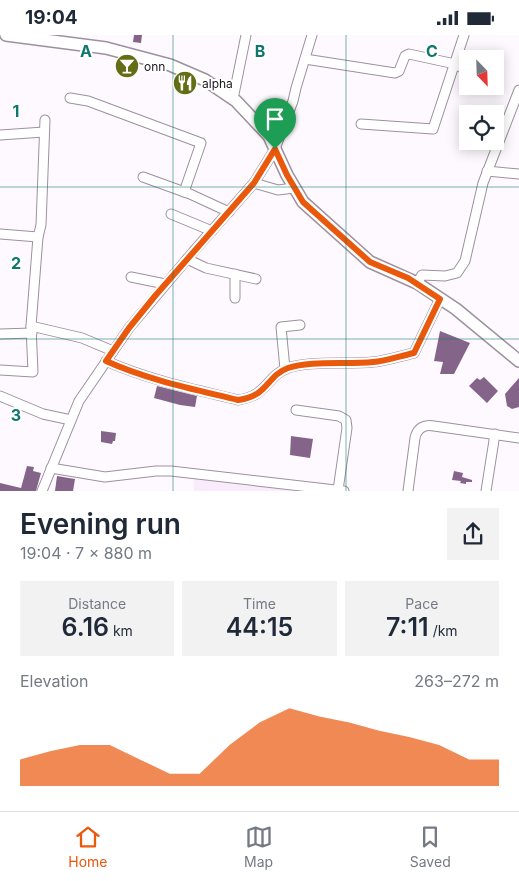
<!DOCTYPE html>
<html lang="en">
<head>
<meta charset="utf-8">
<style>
  body { margin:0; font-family:Inter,sans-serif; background:#f2f2f3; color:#1f2937; height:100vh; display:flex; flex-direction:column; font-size:19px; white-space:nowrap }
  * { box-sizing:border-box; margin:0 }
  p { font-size:16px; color:#747a83 }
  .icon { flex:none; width:28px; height:28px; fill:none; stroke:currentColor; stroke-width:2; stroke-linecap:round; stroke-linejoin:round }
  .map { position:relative; height:456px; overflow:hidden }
  .sheet { display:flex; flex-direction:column; background:#fff; flex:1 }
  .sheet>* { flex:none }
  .needle { width:32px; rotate:157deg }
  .controls { position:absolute; left:459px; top:15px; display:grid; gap:10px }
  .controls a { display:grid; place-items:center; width:45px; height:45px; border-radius:0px; background:#fff; box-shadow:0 2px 12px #0003; font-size:25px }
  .pin { position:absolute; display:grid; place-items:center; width:42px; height:42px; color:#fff; margin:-51px -21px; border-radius:50% 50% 50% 0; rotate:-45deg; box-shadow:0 0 5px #0007 }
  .pin .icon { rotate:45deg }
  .round { display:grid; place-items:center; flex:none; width:52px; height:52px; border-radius:0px; background:#f2f2f3 }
  .summary { display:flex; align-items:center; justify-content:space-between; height:85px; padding:0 20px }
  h1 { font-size:28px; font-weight:600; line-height:38px }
  .stats { display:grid; grid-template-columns:repeat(3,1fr); gap:8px; height:85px; padding:5px 20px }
  .stats div { display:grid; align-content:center; border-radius:0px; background:#f2f2f3; text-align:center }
  .stats b { font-size:25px; font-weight:600 }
  .stats small { font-size:14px; font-weight:400 }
  .stats p { font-size:14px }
  .chart { height:140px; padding:10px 20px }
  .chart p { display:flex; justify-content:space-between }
  .chart svg { width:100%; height:90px; margin-top:5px; fill:#ea580c; opacity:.7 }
  .status { display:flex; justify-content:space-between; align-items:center; height:35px; padding:0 25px; background:#fff; direction:ltr }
  .status svg { height:14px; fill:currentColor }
  .tabs { display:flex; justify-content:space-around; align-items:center; height:70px; border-top:1px solid #e0e1e3; background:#fff; font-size:14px; color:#747a83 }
  .tabs a { display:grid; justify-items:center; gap:2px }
  .tabs .current { color:#ea580c }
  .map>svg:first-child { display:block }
  .built { fill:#faebfc }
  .building { fill:#846589 }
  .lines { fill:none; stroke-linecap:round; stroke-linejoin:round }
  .minor-casing { stroke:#9d909f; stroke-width:11 }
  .major-casing { stroke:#9d909f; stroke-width:14 }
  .minor { stroke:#fff; stroke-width:9 }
  .major { stroke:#fff; stroke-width:11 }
  .route-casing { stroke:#fff; stroke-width:10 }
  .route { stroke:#ea580c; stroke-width:6 }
  .grid { fill:none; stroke:#0f766e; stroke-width:1; stroke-opacity:0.55 }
  .labels { text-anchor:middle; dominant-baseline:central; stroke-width:4; stroke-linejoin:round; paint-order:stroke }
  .poi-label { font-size:12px; fill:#1a161b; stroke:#fff; text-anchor:start }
  .grid-label { font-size:16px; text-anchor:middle; font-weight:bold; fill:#0f766e; stroke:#fff; stroke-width:4; stroke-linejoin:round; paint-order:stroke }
</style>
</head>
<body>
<div class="status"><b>19:04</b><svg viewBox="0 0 49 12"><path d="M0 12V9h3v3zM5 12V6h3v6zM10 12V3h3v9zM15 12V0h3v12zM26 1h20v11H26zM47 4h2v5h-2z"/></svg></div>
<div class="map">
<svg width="519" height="456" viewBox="0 0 519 456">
  <rect width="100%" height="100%" fill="#fef9ff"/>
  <path class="built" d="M194 443 295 456H194Z"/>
  <g class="building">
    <path d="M134 0H142L141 8 133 7Z"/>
    <path d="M440 296 470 308 454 339H440L443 327 434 326Z"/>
    <path d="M484 342 498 356 487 368 469 351 477 343 480 345Z"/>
    <path d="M519 343V372L512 374 507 371 505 359Z"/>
    <path d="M157 351 197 361 195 372 180 370 154 363Z"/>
    <path d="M101 396 116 398 115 406H113L112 409 101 407Z"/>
    <path d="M291 401 313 404 310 423 290 420Z"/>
    <path d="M27 431 34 432 33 436 41 438 36 456H0V448L21 453Z"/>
    <path d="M454 436 463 438 462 442 472 445V447H466V449L460 448 461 446 452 445Z"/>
    <path d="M57 441 75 444 73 456H55Z"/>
  </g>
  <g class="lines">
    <g class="minor-casing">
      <g id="minor">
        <path d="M305 24 395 38 399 36 405 21 409 19 455 29 464 34"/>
        <path d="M70 63 88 66 201 108 184 157"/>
        <path d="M233 64 246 0"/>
        <path d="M361 89 433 94 464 0"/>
        <path d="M0 100 44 97"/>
        <path d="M487 136 519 139"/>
        <path d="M143 142 190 159 229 177"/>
        <path d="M254 148 278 155 294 153"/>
        <path d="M171 179 212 196"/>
        <path d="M0 199 38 202"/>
        <path d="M187 224 206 233 256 244"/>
        <path d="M131 242 165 249"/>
        <path d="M417 248 422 240 445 241 457 238 465 226 483 148 519 55"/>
        <path d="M235 263V239"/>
        <path d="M31 291 82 303 113 316"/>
        <path d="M0 299 32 298"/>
        <path d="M106 326C149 345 193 354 238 365 268 361 266 341 288 333 310 325 349 330 373 327 386 326 400 321 414 318L440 264"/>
        <path d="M285 334 281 292 300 290"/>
        <path d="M0 335 33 337 31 291 38 202 41 190 45 85"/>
        <path d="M0 361 43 379 71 385"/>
        <path d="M296 375 339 381 346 385 347 393 338 455"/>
        <path d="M51 433 105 442 156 436H171L344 456"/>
        <path d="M42 456 79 366 129 293 193 217 254 148 275 114 293 66 296 53 312 0"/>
        <path d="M408 456 415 403C417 393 424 389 434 391L519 403"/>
        <path d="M486 456 495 399"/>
      </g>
    </g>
    <g class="major-casing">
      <path id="major" d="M6 0 106 13 170 30 205 45 236 66 269 101 287 140 303 167 370 227 417 248 456 274 519 326"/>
    </g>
    <use href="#minor" class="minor"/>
    <use href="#major" class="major"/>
  </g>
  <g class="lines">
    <g class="route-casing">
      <path id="route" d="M275 114 287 140 303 167 370 227 408 243 440 264 414 318C400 321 386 326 373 327 349 330 310 325 288 333 266 341 269 361 238 365 193 354 148 345 106 326L129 293 155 261 254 148Z"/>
    </g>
    <use href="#route" class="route"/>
  </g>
  <path class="grid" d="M173 0V456M346 0V456M0 152H519M0 304H519"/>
  <defs>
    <g id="bar-disc" transform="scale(1.25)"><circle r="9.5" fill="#626d16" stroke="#fff"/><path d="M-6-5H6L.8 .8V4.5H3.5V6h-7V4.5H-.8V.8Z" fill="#fff"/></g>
    <g id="restaurant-disc" transform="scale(1.25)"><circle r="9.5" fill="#626d16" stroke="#fff"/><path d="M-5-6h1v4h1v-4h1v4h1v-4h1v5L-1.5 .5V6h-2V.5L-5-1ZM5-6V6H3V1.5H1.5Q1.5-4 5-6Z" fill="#fff"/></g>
  </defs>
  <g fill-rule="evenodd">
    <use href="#bar-disc" x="127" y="31"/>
    <use href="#restaurant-disc" x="185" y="48"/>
  </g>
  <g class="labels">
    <g class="poi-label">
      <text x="144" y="31">onn</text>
      <text x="202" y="48">alpha</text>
    </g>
  </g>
  <g class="grid-label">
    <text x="86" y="22">A</text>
    <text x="260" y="22">B</text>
    <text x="432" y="22">C</text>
    <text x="16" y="82">1</text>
    <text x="16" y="234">2</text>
    <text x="16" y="386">3</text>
  </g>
</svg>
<div class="controls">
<a><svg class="needle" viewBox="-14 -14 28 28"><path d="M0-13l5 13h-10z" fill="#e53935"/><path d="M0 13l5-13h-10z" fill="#747a83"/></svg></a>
<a><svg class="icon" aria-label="locate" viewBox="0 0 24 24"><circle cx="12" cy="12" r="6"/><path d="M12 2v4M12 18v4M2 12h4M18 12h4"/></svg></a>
</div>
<div class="pin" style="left:275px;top:114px;background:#1e9e55"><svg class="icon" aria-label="arrive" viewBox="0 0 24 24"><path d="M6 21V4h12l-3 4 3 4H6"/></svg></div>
</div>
<section class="sheet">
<div class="summary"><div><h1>Evening run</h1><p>19:04 · 7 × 880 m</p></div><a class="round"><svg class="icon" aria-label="share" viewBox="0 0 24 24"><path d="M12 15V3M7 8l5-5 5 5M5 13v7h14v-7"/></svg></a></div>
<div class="stats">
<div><p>Distance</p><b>6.16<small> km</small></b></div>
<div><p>Time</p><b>44:15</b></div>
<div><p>Pace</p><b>7:11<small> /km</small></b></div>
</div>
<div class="chart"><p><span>Elevation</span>263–272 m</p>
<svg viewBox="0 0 160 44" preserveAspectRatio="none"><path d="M0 44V31L10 27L20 24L30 24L40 31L50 38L60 38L70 24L80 13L90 6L100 10L110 13L120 17L130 20L140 24L150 31L160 31V44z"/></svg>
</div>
</section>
<nav class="tabs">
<a class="current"><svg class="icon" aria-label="home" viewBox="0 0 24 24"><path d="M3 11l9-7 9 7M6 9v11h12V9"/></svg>Home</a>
<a><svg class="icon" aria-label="map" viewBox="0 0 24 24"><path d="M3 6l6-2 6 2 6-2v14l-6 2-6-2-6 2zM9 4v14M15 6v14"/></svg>Map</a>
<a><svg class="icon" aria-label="saved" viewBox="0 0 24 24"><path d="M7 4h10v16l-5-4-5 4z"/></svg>Saved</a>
</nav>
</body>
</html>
